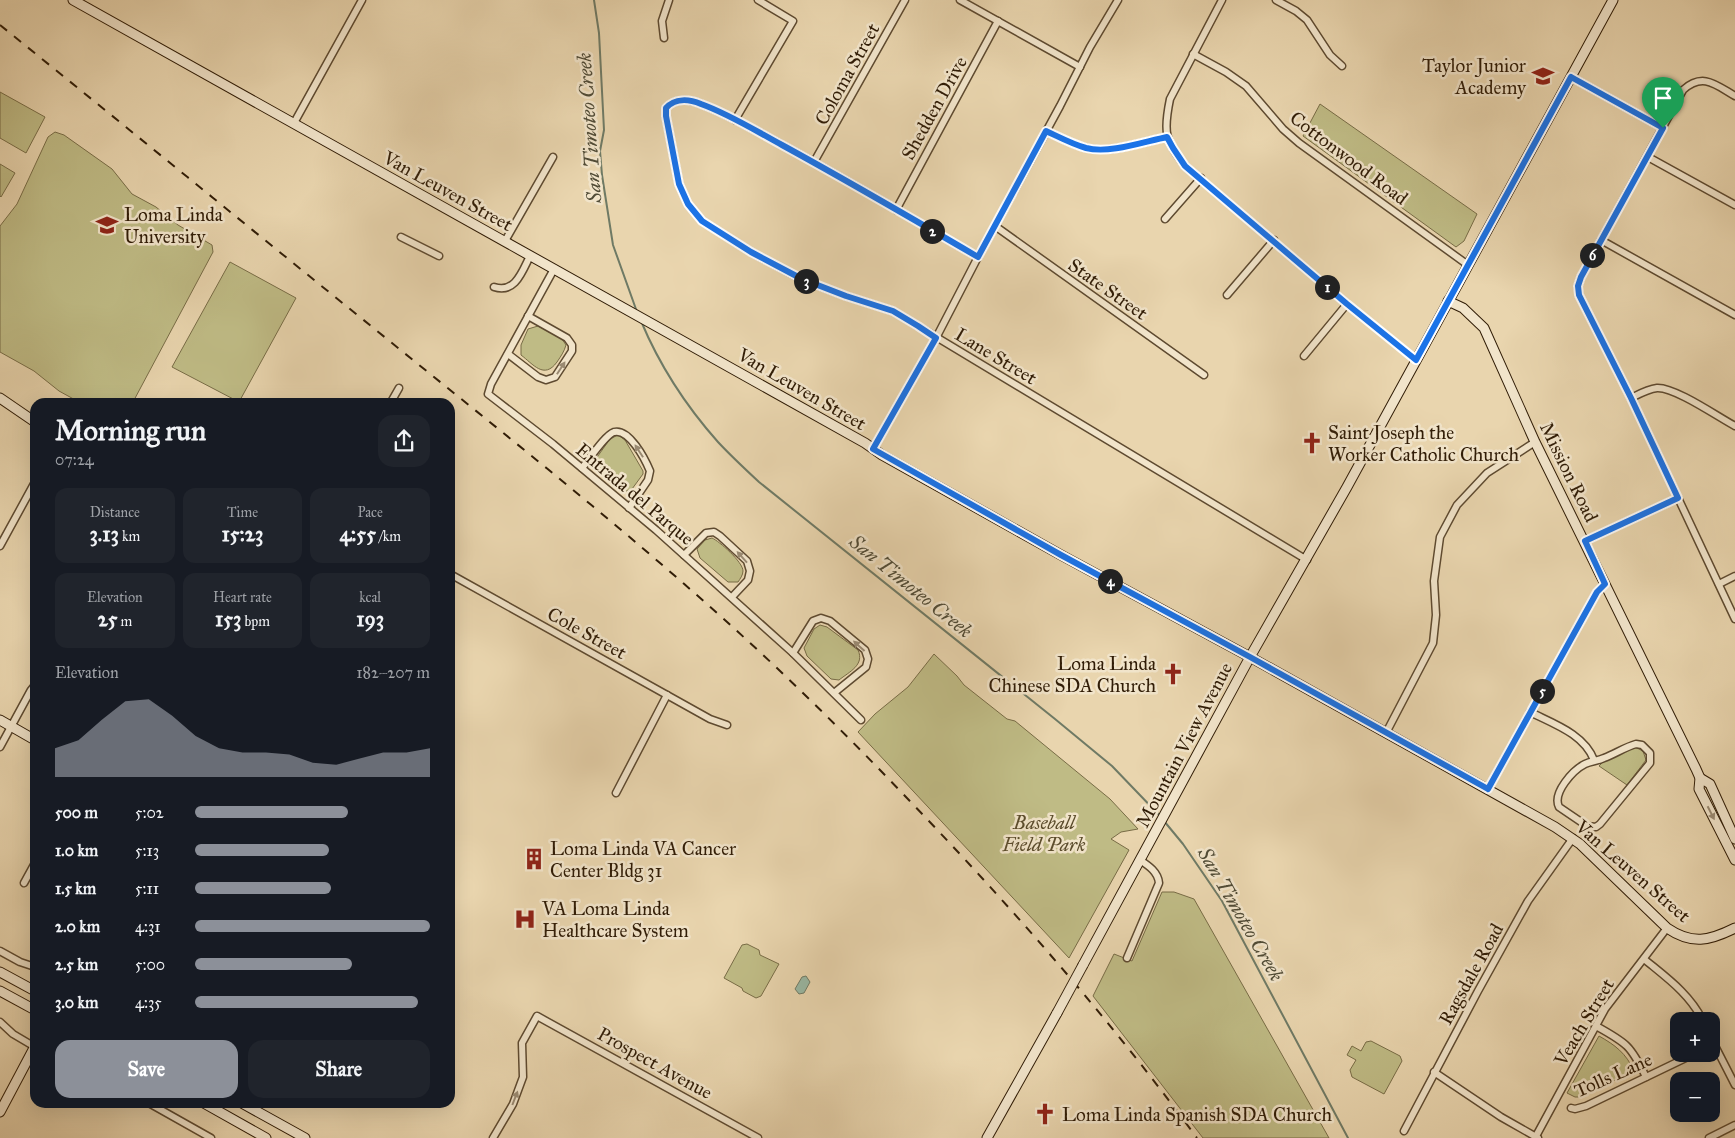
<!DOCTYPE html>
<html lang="en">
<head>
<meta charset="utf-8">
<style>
  body { margin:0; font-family:"IM FELL Great Primer",serif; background:#20242c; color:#f1f3f6; height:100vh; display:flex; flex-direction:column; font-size:19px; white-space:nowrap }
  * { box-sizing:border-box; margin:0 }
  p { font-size:16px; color:#9ea1a6 }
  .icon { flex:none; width:28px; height:28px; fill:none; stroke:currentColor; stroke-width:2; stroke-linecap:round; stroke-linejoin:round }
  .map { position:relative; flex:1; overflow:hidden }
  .sheet { position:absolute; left:30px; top:398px; width:425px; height:710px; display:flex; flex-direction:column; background:#171b24; border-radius:15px; box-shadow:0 5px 20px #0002 }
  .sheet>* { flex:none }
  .controls { position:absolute; left:1670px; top:1012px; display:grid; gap:10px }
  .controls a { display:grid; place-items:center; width:50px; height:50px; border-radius:10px; background:#171b24; box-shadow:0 5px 20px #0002; font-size:25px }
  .pin { position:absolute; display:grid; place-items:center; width:42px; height:42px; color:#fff; margin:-51px -21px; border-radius:50% 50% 50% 0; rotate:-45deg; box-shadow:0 0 5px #0007 }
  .pin .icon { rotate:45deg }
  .km { position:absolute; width:25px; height:25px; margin:-12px; border-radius:50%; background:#222; color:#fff; font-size:14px; line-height:25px; text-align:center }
  .round { display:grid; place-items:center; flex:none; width:52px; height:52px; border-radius:15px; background:#20242c }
  .head { display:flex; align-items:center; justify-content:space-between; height:85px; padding:0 25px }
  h1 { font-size:28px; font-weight:800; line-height:38px }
  .stats { display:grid; grid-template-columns:repeat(3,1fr); gap:8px; height:85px; padding:5px 25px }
  .stats div { display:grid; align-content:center; border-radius:12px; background:#20242c; text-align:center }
  .stats b { font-size:21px; font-weight:800 }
  .stats small { font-size:14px; font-weight:400 }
  .stats p { font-size:14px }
  .chart { height:140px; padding:10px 25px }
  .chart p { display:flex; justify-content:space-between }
  .chart svg { width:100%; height:90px; margin-top:5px; fill:#8c9099; opacity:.7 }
  .action { display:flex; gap:10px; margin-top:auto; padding:10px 25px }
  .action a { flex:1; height:58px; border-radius:15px; background:#8c9099; color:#fff; font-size:20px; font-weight:800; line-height:58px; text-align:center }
  .action a+a { background:#20242c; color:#f1f3f6 }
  ul { padding:0 25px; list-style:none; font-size:16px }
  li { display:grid; grid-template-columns:80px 60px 1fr; align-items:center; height:38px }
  li i { height:12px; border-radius:6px; background:#8c9099 }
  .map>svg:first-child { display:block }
  .green { fill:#bfbb85; stroke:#786c46 }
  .water { fill:#99b9a5; stroke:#6f7a65 }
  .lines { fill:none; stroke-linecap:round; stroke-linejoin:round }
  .stream { stroke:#6f7a65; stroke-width:2 }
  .street-casing { stroke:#5e4a30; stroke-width:9 }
  .secondary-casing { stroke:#301c06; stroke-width:11 }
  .street { stroke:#f1e4ca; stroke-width:6 }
  .secondary { stroke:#f1e4ca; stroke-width:9 }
  .rail { stroke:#301c06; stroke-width:2; stroke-dasharray:9 9; stroke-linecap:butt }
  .secondary-bridge-casing { stroke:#301c06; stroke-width:11; stroke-linecap:butt }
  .secondary-bridge { stroke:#f1e4ca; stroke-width:9 }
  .oneway { fill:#9a8a72 }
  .route-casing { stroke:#fff; stroke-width:10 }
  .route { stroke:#1a73e8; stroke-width:6 }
  .labels { text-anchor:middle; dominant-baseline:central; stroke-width:5; stroke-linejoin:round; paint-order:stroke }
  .poi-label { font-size:19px; fill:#301c06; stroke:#f1e4ca; text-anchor:start }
  .street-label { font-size:19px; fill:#301c06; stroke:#f1e4ca }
  .park-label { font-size:19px; font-style:italic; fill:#5b4c2c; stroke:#f1e4ca }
  .water-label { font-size:20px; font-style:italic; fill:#504b36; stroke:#f1e4ca }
</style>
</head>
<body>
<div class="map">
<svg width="1735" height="1138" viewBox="0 0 1735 1138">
  <rect width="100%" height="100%" fill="#e9d5ae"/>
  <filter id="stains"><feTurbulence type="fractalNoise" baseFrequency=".004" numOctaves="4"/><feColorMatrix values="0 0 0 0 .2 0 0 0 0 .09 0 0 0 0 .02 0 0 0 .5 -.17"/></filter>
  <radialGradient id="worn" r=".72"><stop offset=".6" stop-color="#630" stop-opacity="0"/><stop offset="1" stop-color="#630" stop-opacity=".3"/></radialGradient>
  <g class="green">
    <path d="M0 92 45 117 26 153 0 138Z"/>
    <path d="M1320 104 1477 214 1464 241 1456 247 1303 136Z"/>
    <path d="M55 132 64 135 112 169 132 194 156 207 178 225 212 245 213 252 133 402H79L59 391 34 371 0 352V226L17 204 48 137Z"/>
    <path d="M0 164 15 173 1 197 0 196Z"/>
    <path d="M230 262 296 298 239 402 172 367Z"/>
    <path d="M538 326 562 339 566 345C564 352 561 356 557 362 544 380 533 364 521 355V345L528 329Z"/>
    <path d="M618 435 625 440 643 471V474L632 489 624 492 597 469 595 460 610 439Z"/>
    <path d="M712 538C719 541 743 562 743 571 743 575 740 579 738 582H728L700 558 697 549 705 540Z"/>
    <path d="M820 625 827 627 858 650C865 665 849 672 839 680L831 679 807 656 804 648 814 629Z"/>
    <path d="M934 654 957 676 964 685 1007 719 1015 721 1110 799 1138 829 1121 832 1111 839 1129 850 1069 958 858 732 875 714 908 687Z"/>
    <path d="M1635 747 1643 751 1646 760 1627 785 1599 766 1604 761Z"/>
    <path d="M1162 892H1174L1194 899 1329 1138H1203L1093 996 1114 954 1132 961Z"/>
    <path d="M747 944 759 950 760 955 779 964 761 996 756 998 743 991 742 988 724 978 742 945Z"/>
    <path d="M1599 1036C1615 1045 1626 1053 1634 1071L1580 1097H1575L1567 1093Z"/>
    <path d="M1371 1041 1400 1056 1402 1061 1384 1094 1352 1077 1350 1070 1356 1060 1347 1055 1352 1046 1361 1051 1366 1042Z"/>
  </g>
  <path class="water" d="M806 976 810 982 804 993 799 994 795 989 802 977Z"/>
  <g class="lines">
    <g class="stream">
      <path d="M594 0 599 33 604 130 600 151 602 175 613 245 637 312"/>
      <path d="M641 321C659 364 686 406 718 442 731 456 745 469 759 482L1055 719 1112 766 1161 817"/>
      <path d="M1164 821 1183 844 1222 901 1348 1138"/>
    </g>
    <g class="street-casing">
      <g id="street">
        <path d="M960 0 1080 67"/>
        <path d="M1222 0 1170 99C1163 133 1165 139 1185 166L1347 304 1416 360"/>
        <path d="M1276 0 1296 11 1307 20 1330 55 1342 66"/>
        <path d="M664 38 662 21 669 0"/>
        <path d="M1193 54 1226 72 1246 86 1283 129 1299 143 1468 265"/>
        <path d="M1571 77 1663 128"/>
        <path d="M1735 96C1716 85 1703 72 1683 90L1581 277 1578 286 1579 295 1631 398 1735 619"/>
        <path d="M735 120 793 21 758 0"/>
        <path d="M294 123 362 0"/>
        <path d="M1046 131C1059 137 1072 144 1086 148 1109 154 1143 142 1167 137"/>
        <path d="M1648 157 1735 205"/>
        <path d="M814 162 905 0"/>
        <path d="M896 210 998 21"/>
        <path d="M1165 219 1201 178"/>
        <path d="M995 226 1204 375"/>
        <path d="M401 237 439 256"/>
        <path d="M1601 240 1735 315"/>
        <path d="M505 241 553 157"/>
        <path d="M978 257C914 220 851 182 786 147 758 132 730 115 701 104 689 99 675 98 666 108V116L679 184 688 204 702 221 751 252 801 279 846 296 893 311 1307 560"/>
        <path d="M554 269 491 384 488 394 553 444 656 530 793 653 861 720"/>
        <path d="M494 287C515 294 522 272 530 256"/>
        <path d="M1227 295 1274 240"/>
        <path d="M508 354 538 377 546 380 555 377 572 351V345L567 338 528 316"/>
        <path d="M1304 356 1347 304"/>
        <path d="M1631 398C1639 394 1648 389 1657 388 1675 387 1718 417 1735 426"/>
        <path d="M391 402 399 388"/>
        <path d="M873 449 936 338 978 257 1060 106 1090 47 1118 0"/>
        <path d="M582 468C589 460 605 435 614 432 629 428 645 459 650 471L648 480 629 508"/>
        <path d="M1585 541 1678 498"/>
        <path d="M0 546 35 482"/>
        <path d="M684 555 706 533 714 532 720 536 747 561 750 571 748 580 732 597"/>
        <path d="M450 574 710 719 727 725"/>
        <path d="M1719 584 1735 576"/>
        <path d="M793 653 813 621 821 618 830 621 865 650 868 659 866 667 834 693"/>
        <path d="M1530 712C1554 724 1584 734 1594 760"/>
        <path d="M1386 733 1433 643 1436 615 1434 581 1440 537 1457 505 1487 473 1535 442"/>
        <path d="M1636 744 1642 745 1650 753V763L1600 824 1596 827 1587 826 1559 807C1552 793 1573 770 1585 764 1591 761 1598 761 1604 758 1615 754 1625 747 1636 744Z"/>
        <path d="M0 747 31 690 35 685"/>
        <path d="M1488 789 1597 592 1605 584"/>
        <path d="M616 793 667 695"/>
        <path d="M24 883 35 863"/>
        <path d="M0 951 20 962 35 967"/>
        <path d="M1127 958 1159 883C1158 872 1149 866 1140 860"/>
        <path d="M1644 959C1667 978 1690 994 1703 1021"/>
        <path d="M0 1022 13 1034 35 1047"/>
        <path d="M1596 1026C1627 1043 1631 1046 1646 1077"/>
        <path d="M1711 1038 1735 1085"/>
        <path d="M1434 1072 1501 1117 1538 1138"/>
        <path d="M147 1102 211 1138"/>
        <path d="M1571 1108 1575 1109 1586 1106 1694 1054"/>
        <path d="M1404 1131 1478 991 1528 901 1573 838"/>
        <path d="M493 1138 513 1104 523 1077 522 1043 537 1016 758 1138"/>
        <path d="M1535 1138 1605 1009 1667 928"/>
        <path d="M1709 1138 1735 1125"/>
      </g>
    </g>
    <g class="secondary-casing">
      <g id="secondary">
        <path d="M73 0 865 443 882 455 1061 555 1250 657 1555 827 1580 844 1667 928C1692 945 1709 941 1735 928"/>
        <path d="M1448 301 1463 308 1484 328 1535 442 1696 769 1700 778 1699 789 1735 860"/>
        <path d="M0 398 35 422"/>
        <path d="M0 720 35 740"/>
        <path d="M1700 778 1710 784 1735 839"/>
        <path d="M1083 965 1250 657 1347 487 1613 0"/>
        <path d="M0 972 35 991"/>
        <path d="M0 991 35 1010"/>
        <path d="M202 1102 266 1138"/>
        <path d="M240 1102 305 1138"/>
        <path d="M0 1112 35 1046"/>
        <path d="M987 1138 1057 1013"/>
      </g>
    </g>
    <use href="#street" class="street"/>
    <use href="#secondary" class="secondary"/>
    <path class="rail" d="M0 25C124 125 247 226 371 326 484 418 599 508 708 605 784 672 856 744 926 818 1022 919 1114 1025 1197 1138"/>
    <g class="secondary-bridge-casing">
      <path id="secondary-bridge" d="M1057 1013 1083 965"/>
    </g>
    <use href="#secondary-bridge" class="secondary-bridge"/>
  </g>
  <defs><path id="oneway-solid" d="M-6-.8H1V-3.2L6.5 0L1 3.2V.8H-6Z" transform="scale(1.25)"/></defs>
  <g class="oneway">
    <use href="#oneway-solid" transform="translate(561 368) rotate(-57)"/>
    <use href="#oneway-solid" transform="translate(639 451) rotate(-123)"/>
    <use href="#oneway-solid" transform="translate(742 557) rotate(-132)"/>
    <use href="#oneway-solid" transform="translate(859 646) rotate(-138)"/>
    <use href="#oneway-solid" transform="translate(1711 813) rotate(63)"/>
    <use href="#oneway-solid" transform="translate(515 1098) rotate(-69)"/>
  </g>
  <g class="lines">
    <g class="route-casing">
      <path id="route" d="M1571 77 1663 128 1581 277 1578 286 1579 295 1631 398 1678 498 1585 541 1605 584 1597 592 1488 789 1250 657 1061 555 873 449 936 338 918 326 893 311 846 296 802 279 751 252 702 221 688 204 679 184 666 116V108C675 98 689 99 701 104 729 114 756 131 782 145 848 181 913 219 978 257L1046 131C1059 137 1072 144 1086 148 1109 154 1143 142 1167 137L1173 148 1185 166 1347 304 1416 360Z"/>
    </g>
    <use href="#route" class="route"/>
  </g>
  <defs>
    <g id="school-bare" transform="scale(1.725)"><path d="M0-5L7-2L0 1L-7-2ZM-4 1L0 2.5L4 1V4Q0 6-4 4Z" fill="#8f2418" stroke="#f1e4ca" stroke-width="2.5" paint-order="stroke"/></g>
    <g id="university-bare" transform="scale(1.725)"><path d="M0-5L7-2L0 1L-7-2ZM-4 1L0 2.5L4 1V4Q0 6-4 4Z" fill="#8f2418" stroke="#f1e4ca" stroke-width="2.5" paint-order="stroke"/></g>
    <g id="church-bare" transform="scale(1.725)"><path d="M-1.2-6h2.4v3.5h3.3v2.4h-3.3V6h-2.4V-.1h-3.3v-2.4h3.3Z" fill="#8f2418" stroke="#f1e4ca" stroke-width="2.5" paint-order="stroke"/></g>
    <g id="building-bare" transform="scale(1.725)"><path d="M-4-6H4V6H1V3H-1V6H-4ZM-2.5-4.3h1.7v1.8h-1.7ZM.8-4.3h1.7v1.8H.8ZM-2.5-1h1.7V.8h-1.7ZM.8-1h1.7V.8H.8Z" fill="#8f2418" stroke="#f1e4ca" stroke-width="2.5" paint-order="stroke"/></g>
    <g id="hospital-bare" transform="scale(1.725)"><path d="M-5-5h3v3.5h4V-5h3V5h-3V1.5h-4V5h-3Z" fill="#8f2418" stroke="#f1e4ca" stroke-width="2.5" paint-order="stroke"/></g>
  </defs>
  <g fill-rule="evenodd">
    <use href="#school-bare" x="1543" y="76"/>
    <use href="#university-bare" x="107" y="225"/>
    <use href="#church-bare" x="1312" y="443"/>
    <use href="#church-bare" x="1173" y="674"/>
    <use href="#building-bare" x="534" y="859"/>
    <use href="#hospital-bare" x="525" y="919"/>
    <use href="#church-bare" x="1045" y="1114"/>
  </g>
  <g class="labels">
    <g class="poi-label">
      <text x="1526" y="65" text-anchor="end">Taylor Junior<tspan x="1526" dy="22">Academy</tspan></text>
      <text x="124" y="214">Loma Linda<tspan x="124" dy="22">University</tspan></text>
      <text x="1328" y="432">Saint Joseph the<tspan x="1328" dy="22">Worker Catholic Church</tspan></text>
      <text x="1156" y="663" text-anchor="end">Loma Linda<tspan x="1156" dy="22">Chinese SDA Church</tspan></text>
      <text x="550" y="848">Loma Linda VA Cancer<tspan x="550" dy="22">Center Bldg 31</tspan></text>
      <text x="542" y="908">VA Loma Linda<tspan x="542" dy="22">Healthcare System</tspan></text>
      <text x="1062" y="1114">Loma Linda Spanish SDA Church</text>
    </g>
    <g class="street-label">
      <text transform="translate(847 74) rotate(-61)">Coloma Street</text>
      <text transform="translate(934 108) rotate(-61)">Shedden Drive</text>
      <text transform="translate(1349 158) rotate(37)">Cottonwood Road</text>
      <text transform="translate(448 191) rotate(29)">Van Leuven Street</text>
      <text transform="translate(1108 289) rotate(35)">State Street</text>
      <text transform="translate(996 356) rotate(31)">Lane Street</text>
      <text transform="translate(802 389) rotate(30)">Van Leuven Street</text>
      <text transform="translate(1569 472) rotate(64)">Mission Road</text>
      <text transform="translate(635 494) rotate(40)">Entrada del Parque</text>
      <text transform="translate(587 633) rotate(29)">Cole Street</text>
      <text transform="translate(1184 745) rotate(-62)">Mountain View Avenue</text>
      <text transform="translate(1633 871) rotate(41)">Van Leuven Street</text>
      <text transform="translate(1471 974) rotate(-61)">Ragsdale Road</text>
      <text transform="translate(1584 1022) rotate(-59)">Veach Street</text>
      <text transform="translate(655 1063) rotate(29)">Prospect Avenue</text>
      <text transform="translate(1613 1075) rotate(-24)">Tolls Lane</text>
    </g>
    <g class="park-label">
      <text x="1044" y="822">Baseball<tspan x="1044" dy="22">Field Park</tspan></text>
    </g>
    <g class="water-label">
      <text transform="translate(589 128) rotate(-94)">San Timoteo Creek</text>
      <text transform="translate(911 586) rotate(39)">San Timoteo Creek</text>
      <text transform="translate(1241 914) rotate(60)">San Timoteo Creek</text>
    </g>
  </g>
  <rect width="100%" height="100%" filter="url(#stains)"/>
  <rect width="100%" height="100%" fill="url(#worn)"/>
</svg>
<div class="controls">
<a>+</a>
<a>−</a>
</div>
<div class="pin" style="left:1663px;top:128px;background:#1e9e55"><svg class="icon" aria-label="arrive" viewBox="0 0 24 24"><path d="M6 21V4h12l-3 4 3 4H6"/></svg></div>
<b class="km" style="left:1327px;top:287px">1</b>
<b class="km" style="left:932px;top:231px">2</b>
<b class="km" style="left:806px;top:281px">3</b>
<b class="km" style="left:1110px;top:581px">4</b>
<b class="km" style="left:1542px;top:691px">5</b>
<b class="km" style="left:1592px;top:255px">6</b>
<section class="sheet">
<div class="head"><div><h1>Morning run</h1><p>07:24</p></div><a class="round"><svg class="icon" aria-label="share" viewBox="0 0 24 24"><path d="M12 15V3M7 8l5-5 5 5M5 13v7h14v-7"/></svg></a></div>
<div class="stats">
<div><p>Distance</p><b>3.13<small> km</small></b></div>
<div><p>Time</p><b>15:23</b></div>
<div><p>Pace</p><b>4:55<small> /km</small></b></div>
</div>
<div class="stats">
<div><p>Elevation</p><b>25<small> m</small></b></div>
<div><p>Heart rate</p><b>153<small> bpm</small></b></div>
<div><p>kcal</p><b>193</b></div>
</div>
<div class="chart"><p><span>Elevation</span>182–207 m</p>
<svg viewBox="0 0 160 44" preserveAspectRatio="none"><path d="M0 44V30L10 26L20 16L30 7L40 6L50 14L60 24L70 30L80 32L90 32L100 33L110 37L120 38L130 35L140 32L150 32L160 30V44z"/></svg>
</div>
<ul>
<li><b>500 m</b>5:02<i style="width:65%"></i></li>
<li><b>1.0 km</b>5:13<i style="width:57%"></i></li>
<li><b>1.5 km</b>5:11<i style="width:58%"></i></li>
<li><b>2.0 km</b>4:31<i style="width:100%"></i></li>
<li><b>2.5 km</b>5:00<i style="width:67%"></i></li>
<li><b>3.0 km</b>4:35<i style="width:95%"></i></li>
</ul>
<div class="action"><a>Save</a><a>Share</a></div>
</section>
</div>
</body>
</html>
